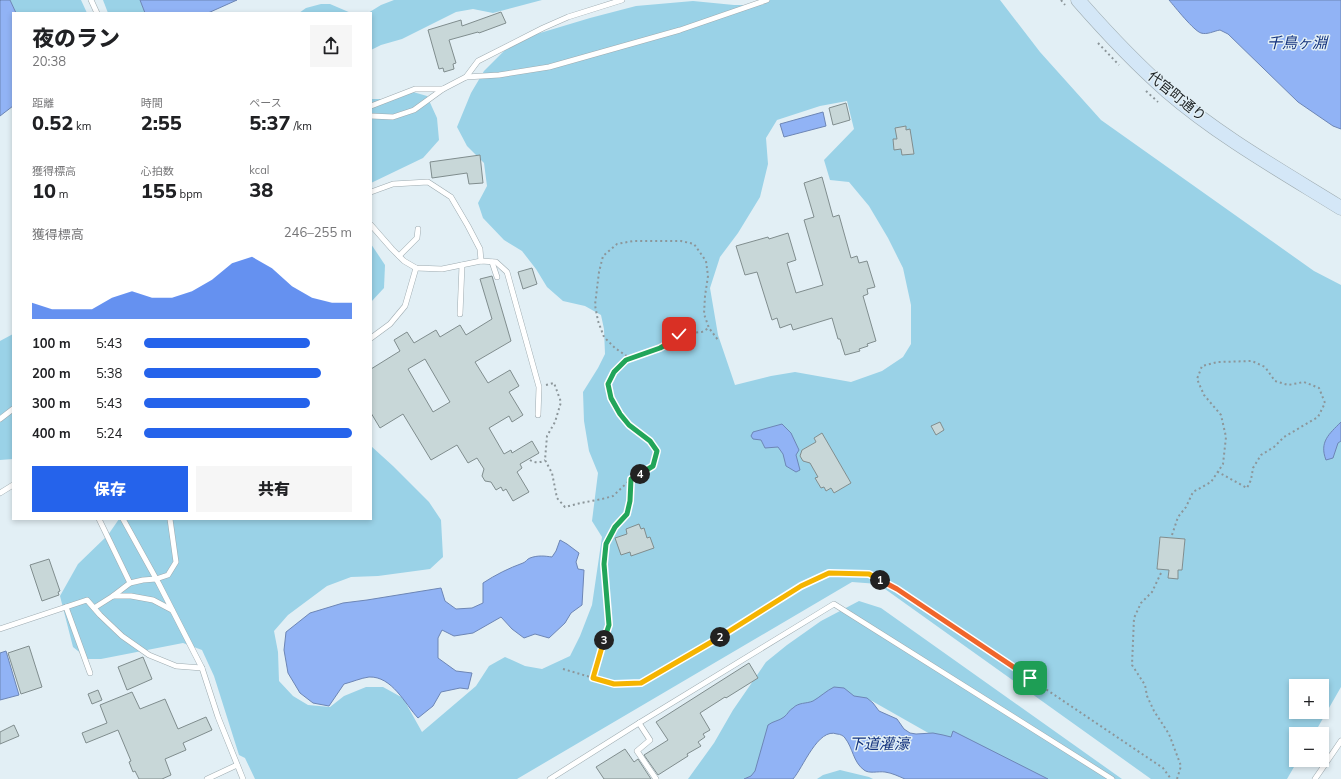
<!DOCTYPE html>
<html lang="ja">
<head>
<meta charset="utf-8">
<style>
  body { margin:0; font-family:Mulish,"Noto Sans JP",sans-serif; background:#f6f6f6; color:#202124; height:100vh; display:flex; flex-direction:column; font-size:15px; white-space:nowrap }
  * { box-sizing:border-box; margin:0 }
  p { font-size:13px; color:#757577 }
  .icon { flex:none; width:22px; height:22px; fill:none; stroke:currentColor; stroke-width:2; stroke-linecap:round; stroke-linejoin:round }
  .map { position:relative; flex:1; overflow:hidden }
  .details { position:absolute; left:12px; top:12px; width:360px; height:508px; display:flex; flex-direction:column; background:#fff; border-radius:0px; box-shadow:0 2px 6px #0003 }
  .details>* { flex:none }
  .buttons { position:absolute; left:1289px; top:679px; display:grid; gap:8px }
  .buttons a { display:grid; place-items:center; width:40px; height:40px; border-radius:0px; background:#fff; box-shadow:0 2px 6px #0003; font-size:20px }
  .pin { position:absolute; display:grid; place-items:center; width:34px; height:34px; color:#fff; margin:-17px; border-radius:8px; box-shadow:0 2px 6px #0006 }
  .km { position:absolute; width:20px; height:20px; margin:-10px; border-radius:50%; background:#222; color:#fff; font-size:11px; line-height:20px; text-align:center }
  .round { display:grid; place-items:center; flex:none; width:42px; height:42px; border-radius:0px; background:#f6f6f6 }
  .summary { display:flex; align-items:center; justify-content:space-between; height:68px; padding:0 20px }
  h1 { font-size:22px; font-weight:800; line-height:30px }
  .metrics { display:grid; grid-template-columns:repeat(3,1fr); gap:6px; height:68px; padding:4px 20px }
  .metrics div { display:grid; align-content:center }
  .metrics b { font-size:20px; font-weight:800 }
  .metrics small { font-size:11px; font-weight:400 }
  .metrics p { font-size:11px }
  .chart { height:112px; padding:8px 20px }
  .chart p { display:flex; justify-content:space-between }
  .chart svg { width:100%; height:72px; margin-top:4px; fill:#2563eb; opacity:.7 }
  .primary-button { display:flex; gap:8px; margin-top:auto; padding:8px 20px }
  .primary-button a { flex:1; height:46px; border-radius:0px; background:#2563eb; color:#fff; font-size:16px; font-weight:800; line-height:46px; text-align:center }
  .primary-button a+a { background:#f6f6f6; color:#202124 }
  ul { padding:0 20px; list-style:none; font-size:13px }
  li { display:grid; grid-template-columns:64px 48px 1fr; align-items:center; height:30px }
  li i { height:10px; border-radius:5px; background:#2563eb }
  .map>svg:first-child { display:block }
  .green { fill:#9ad2e7; fill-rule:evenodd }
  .water { fill:#91b3f5; stroke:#6d86b5 }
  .building { fill:#c8d7d8; stroke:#808d8e; fill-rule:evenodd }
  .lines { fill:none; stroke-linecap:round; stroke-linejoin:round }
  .lane-casing { stroke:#9eabb0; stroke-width:6 }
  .secondary-casing { stroke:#9eabb0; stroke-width:15 }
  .path { stroke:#8c969a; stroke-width:2; stroke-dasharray:2 3; stroke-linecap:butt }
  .lane { stroke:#fff; stroke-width:5 }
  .secondary { stroke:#d4e7f7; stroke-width:14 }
  .split-1-casing { stroke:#fff; stroke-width:8 }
  .split-2-casing { stroke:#fff; stroke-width:8 }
  .split-3-casing { stroke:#fff; stroke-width:8 }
  .split-4-casing { stroke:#fff; stroke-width:8 }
  .split-5-casing { stroke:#fff; stroke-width:8 }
  .split-1 { stroke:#f0652b; stroke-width:5 }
  .split-2 { stroke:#f5b400; stroke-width:5 }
  .split-3 { stroke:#f5b400; stroke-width:5 }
  .split-4 { stroke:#22a559; stroke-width:5 }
  .split-5 { stroke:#22a559; stroke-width:5 }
  .labels { text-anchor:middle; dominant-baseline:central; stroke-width:3; stroke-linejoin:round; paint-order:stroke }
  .street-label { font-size:14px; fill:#191e20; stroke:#e2eff5 }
  .water-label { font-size:15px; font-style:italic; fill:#11317c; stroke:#e2eff5 }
</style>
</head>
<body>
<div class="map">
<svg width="1341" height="779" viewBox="0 0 1341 779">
  <rect width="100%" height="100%" fill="#e2eff5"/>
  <g class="green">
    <path d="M10 0H81L87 13H16Z"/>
    <path d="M103 0H140L145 13H108Z"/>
    <path d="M394 0H542L493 13 473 9 456 12 402 39 381 45 371 50V13H368L381 5Z"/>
    <path d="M767 0H1000L1040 52 1101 120 1314 271 1341 285V687L1314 734H1296V760H1298L1287 779H1151L878 584 852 582 517 779H255L245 758 239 755 214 676 202 650 183 643 101 659H88L73 647 60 596 78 564 108 535 119 519H371V446L393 466 429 502 441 520 443 557 430 569 378 576 351 577 327 586 288 615 274 631 278 652 279 681 293 696 308 705 330 707 344 696 366 687H383L403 698 422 732 476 686 489 666 505 657 525 666 542 669 570 656 580 636 592 605 602 537 592 521 598 473 589 451 584 421 583 392 598 368 605 354 604 329 601 315 585 306 563 301 547 287 536 269 522 251 504 240 483 218 478 203 487 186 484 163 467 146 457 127 471 93 484 71 506 49 530 36 590 18 636 6 693 1 734 5H763ZM847 101 854 129 824 160 830 180 849 182 869 206 888 238 903 268 911 305V344L903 357 882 371 851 382 795 372 771 376 735 385 718 335 710 288 720 257 738 233 760 197 768 164 766 138 777 120 820 106ZM822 434 851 483 834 493 831 488 826 491 824 487 821 488 816 479 818 477 810 462H805C800 459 800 455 802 450L816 442 814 438ZM1160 537 1185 539 1182 570H1178V578H1168L1169 570 1157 569ZM1296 686H1322V712H1296Z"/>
    <path d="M321 4H330L351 13H299L306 8Z"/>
    <path d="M413 92 427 96 437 118 439 140 423 158 371 183V99H392Z"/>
    <path d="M371 244 385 265 384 288 371 302Z"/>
    <path d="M13 334V459L0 460V341Z"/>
    <path d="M859 601 881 608 1122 779H1012L976 760 872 701 842 693 752 779H688L714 743 733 710 766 662 787 645 821 621Z"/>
    <path d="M840 770 869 777 873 779H817L823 775Z"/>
  </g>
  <g class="water">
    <path d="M1 0H10L16 13H13V106L0 116V1Z"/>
    <path d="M140 0H237L208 13H145Z"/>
    <path d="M1169 0H1341V129L1333 126 1298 102 1228 34 1220 30C1214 31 1207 35 1201 33 1194 31 1175 7 1169 0Z"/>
    <path d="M823 112 826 126 784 137 780 124Z"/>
    <path d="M1341 422V441L1338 443 1333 458 1326 460C1319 442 1329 434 1341 422Z"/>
    <path d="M782 424 791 433 799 450 796 455 800 470 796 472 786 466 783 454 778 447 765 448 761 440 753 439 751 436 753 432Z"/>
    <path d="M560 540 567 544 579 553 576 562 578 569 584 570 582 605 571 613 565 623 549 638 535 634 524 638 512 629 501 617 473 633 454 636 442 630 438 638V658L456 671 472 673 468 689 460 688 441 692 433 706 418 718C405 704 392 676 369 677 361 678 352 682 344 684L329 706 313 703 300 693 288 673 284 650 286 632 310 613 343 603 367 600 441 588 445 601 456 609 472 608 483 603V583C495 575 509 568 523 563 526 562 527 559 530 558 538 555 545 556 552 557L556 551Z"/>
    <path d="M6 651 19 695 0 700V653Z"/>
    <path d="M834 687 844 688 854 696 867 698 873 703 879 711 897 719 904 729 910 733 916 734 933 733 943 735 951 737 953 731 1048 779H905C898 776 892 773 885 772 878 771 869 774 864 770 853 762 853 748 845 738 844 736 840 734 837 734 818 727 803 768 793 779H744L751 776 755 771 768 725C773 721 779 721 784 717 788 714 789 710 793 708 799 702 806 704 813 701 820 697 826 691 834 687Z"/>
  </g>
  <g class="building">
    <path d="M501 12 506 23 479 33 478 32 449 40 456 63 453 64 454 69 444 72 443 68 439 69 428 30 461 20 462 26Z"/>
    <path d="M846 103 850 120 833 125 829 108Z"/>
    <path d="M906 126V130L910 129 914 154 902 155 901 149 894 150 893 139H897L895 128Z"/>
    <path d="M480 155 483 183 469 184 467 173 432 178 430 162Z"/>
    <path d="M822 177 833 217 839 215 851 258 857 256 859 263 867 261 875 287 867 289 868 294 863 296 876 341 867 344 868 346 859 349 860 351 845 355 840 339H838L832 318 793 330 791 324 780 328 777 318 772 320 757 272 745 275 736 246 768 237 769 239 788 233 796 260 787 263 796 293 823 285 804 220 814 217 804 183Z"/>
    <path d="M532 268 537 284 523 289 518 272Z"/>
    <path d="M492 276 511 341 475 362 488 383 510 370 519 386 509 392 523 415 512 422 509 416 489 428 504 454 511 450 512 453 532 441 539 453 520 464 522 468 517 472 529 492 513 501 506 489 503 491 501 487 496 490 491 482 485 481 482 476 484 469 477 458 468 463 457 445 431 460 403 414 380 428 371 413V369L400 351 394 340 407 332 414 343 436 330 440 337 460 325 466 335 492 319 480 279ZM425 359 450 402 433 412 408 369Z"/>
    <path d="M940 422 944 430 936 435 931 426Z"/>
    <path d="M822 433 851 483 834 493 831 488 826 491 824 487 821 488 815 478 818 477 810 463 803 461 800 456 802 450 816 442 814 438Z"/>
    <path d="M639 524 641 529 644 528 647 538 650 537 654 548 631 556 630 552 621 555 615 538 627 534 626 529Z"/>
    <path d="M1160 537 1185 539 1182 570H1178V579L1168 578 1169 570 1157 569Z"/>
    <path d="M49 559 60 591 58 592 59 595 42 601 30 565Z"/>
    <path d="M29 646 42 687 21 694 8 653Z"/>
    <path d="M143 657 152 679 127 690 118 667Z"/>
    <path d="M749 663 758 678 726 698 725 697 700 713 710 730 703 734 705 737 698 742 701 746 687 754 688 756 658 775 644 755 668 740 656 722Z"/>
    <path d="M98 690 102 700 92 704 88 694Z"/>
    <path d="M132 692 140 709 165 699 178 729 206 717 212 730 183 743 186 750 165 759 171 775 162 779H139L135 771 133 772 129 762 131 761 118 730 86 743 82 733 107 723 100 705Z"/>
    <path d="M14 725 19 736 0 744V732Z"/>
    <path d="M625 749 634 762 638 759 651 779H604L596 767Z"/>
  </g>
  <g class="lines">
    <g class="lane-casing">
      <g id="lane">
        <path d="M91 0 97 13"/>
        <path d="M466 77 478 61 543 28 568 17 622 0"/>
        <path d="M371 106 415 89H443"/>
        <path d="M371 116 393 117 414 110 443 89 466 77 499 75 549 67 680 30 767 0"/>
        <path d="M371 192 393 184 428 182 451 197 468 226 480 249 481 261"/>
        <path d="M371 225 392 249 404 261 416 268 442 269 481 261 496 262 507 272 539 387 538 415"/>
        <path d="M399 256 417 238 418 229"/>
        <path d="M492 262 497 277"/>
        <path d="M460 314 462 265"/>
        <path d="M371 338 390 324 405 306 416 268"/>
        <path d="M0 419 13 409"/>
        <path d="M0 493 13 485"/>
        <path d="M99 519 130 583"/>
        <path d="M123 519 159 584 202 668 218 717 243 779"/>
        <path d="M113 596H131L153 600 172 610"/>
        <path d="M66 607 90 673"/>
        <path d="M94 608 113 596 130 583 143 580 156 579 168 575 176 562 170 519"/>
        <path d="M0 629 87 600 100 615 122 636 149 655 176 666 202 668"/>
        <path d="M639 723 650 740 637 751 656 779"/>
        <path d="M207 779 237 765"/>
        <path d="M550 779 639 723 834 604 1112 779"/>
        <path d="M1315 779 1341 741"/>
      </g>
    </g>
    <g class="secondary-casing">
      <path id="secondary" d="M1078 0C1106 32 1135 63 1167 91 1219 136 1283 172 1341 208"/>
    </g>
    <g class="path">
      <path d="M1061 0 1065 5"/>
      <path d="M1098 43 1119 65"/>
      <path d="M1146 91 1158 102"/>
      <path d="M631 359 615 348 604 337 598 321 595 305 599 272 603 256 617 244 633 241H681L694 244 706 261 708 276 705 296 704 314 709 328 718 340"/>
      <path d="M546 385 554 383 561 402 555 422 547 436 545 460 552 473 557 498 565 507 581 503 602 499 613 496 631 479 653 466 657 451 650 441 629 425 620 415 611 398 608 384 614 372 626 360 660 348 669 343 679 334 702 332 709 328"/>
      <path d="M530 460C534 463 541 463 545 460"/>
      <path d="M1172 535 1178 517 1186 507 1193 492 1211 482 1223 464 1226 437 1221 415 1204 395 1197 379 1202 366 1218 362 1252 361 1265 367 1275 381 1288 385 1304 382 1319 388 1325 403 1318 417 1284 437 1274 447 1261 455 1253 468 1251 480 1247 488 1218 472"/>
      <path d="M1161 573 1152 592 1141 603 1134 618 1132 665 1145 685 1147 696 1154 711 1169 734 1181 766 1177 779"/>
      <path d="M563 669 614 684 641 683 718 638 801 586 829 573 869 574 897 589 1163 768 1171 779"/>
      <path d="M593 678 609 625 604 564 606 544 615 527 627 514 630 501 631 479"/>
    </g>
    <use href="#lane" class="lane"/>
    <use href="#secondary" class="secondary"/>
  </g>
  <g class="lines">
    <g class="split-1-casing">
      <path id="split-1" d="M880 580 897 589 1030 678"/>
    </g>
    <g class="split-2-casing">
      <path id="split-2" d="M720 637 801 586 829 573 869 574 880 580"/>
    </g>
    <g class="split-3-casing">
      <path id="split-3" d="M604 640 593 678 614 684 641 683 720 637"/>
    </g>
    <g class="split-4-casing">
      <path id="split-4" d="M604 640 609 625 604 564 606 544 615 527 627 514 630 501 631 479 640 474"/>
    </g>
    <g class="split-5-casing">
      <path id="split-5" d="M640 474 653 466 657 451 650 441 629 425 620 414 611 398 608 384 614 372 626 360 660 348 669 343 679 334"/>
    </g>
    <use href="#split-1" class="split-1"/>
    <use href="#split-2" class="split-2"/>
    <use href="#split-3" class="split-3"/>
    <use href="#split-4" class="split-4"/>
    <use href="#split-5" class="split-5"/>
  </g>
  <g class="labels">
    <g class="street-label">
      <text transform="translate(1177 96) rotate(39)">代官町通り</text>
    </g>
    <g class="water-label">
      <text x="1297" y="42">千鳥ヶ淵</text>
      <text x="879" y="743">下道灌濠</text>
    </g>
  </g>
</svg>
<div class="buttons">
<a>+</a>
<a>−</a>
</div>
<div class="pin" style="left:1030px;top:678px;background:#1e9e55"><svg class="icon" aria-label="arrive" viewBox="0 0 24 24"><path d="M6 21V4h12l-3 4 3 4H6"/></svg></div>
<div class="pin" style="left:679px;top:334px;background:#d93025"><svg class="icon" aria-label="check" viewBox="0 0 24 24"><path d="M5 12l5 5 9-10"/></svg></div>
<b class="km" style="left:880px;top:580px">1</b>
<b class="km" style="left:720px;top:637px">2</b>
<b class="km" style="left:604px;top:640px">3</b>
<b class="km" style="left:640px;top:474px">4</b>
<section class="details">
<div class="summary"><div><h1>夜のラン</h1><p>20:38</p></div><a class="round"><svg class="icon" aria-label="share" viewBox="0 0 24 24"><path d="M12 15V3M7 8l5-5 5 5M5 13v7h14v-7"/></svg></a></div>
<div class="metrics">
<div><p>距離</p><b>0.52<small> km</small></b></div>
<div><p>時間</p><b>2:55</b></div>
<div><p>ペース</p><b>5:37<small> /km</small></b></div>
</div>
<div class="metrics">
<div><p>獲得標高</p><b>10<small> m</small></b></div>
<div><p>心拍数</p><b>155<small> bpm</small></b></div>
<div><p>kcal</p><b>38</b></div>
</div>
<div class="chart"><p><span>獲得標高</span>246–255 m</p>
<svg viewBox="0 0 160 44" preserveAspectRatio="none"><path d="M0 44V34L10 38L20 38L30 38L40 31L50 27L60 31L70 31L80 27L90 20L100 10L110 6L120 13L130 24L140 31L150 34L160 34V44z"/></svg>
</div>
<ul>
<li><b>100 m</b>5:43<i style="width:80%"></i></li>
<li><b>200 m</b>5:38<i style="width:85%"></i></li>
<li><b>300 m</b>5:43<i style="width:80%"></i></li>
<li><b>400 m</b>5:24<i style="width:100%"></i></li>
</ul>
<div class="primary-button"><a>保存</a><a>共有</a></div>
</section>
</div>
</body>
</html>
